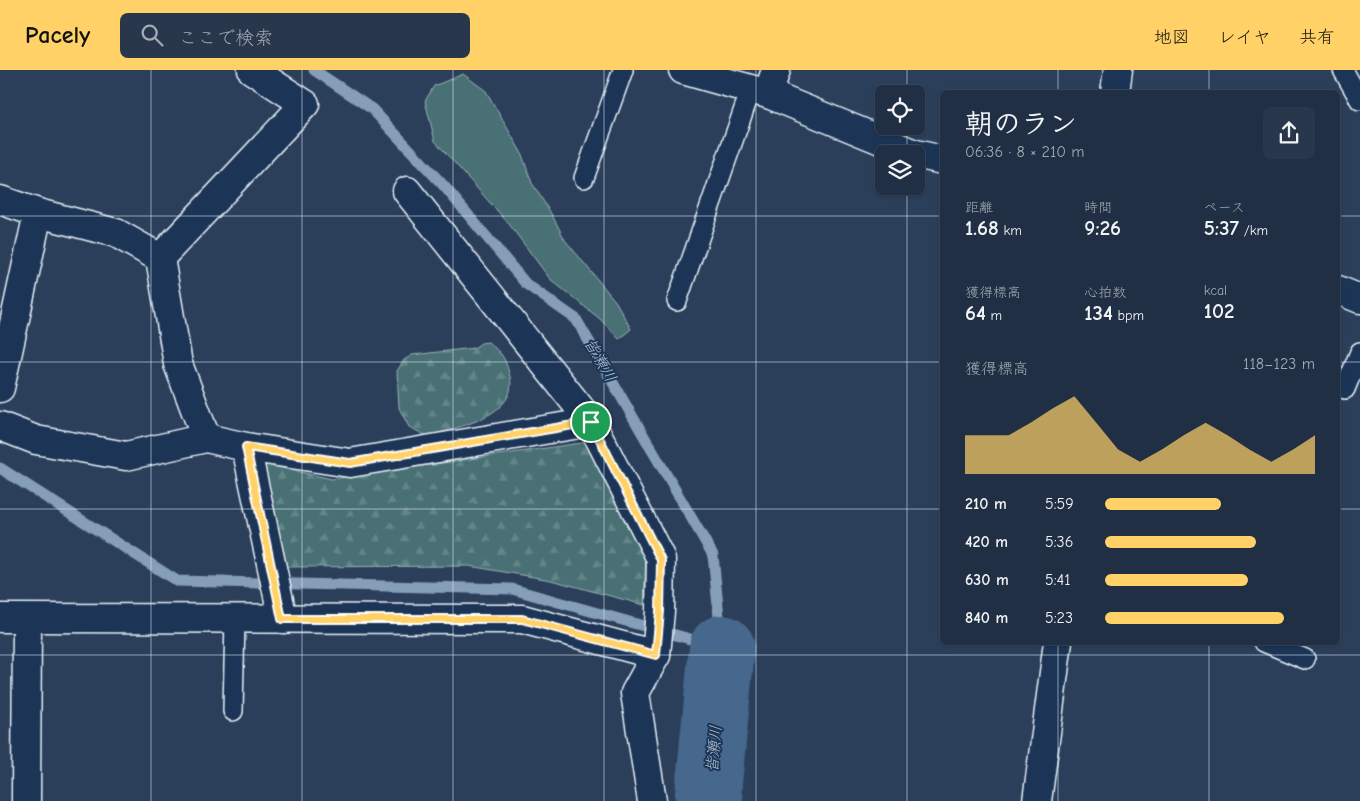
<!DOCTYPE html>
<html lang="ja">
<head>
<meta charset="utf-8">
<style>
  body { margin:0; font-family:"Comic Neue","Klee One",sans-serif; background:#28374b; color:#f1f3f6; height:100vh; display:flex; flex-direction:column; font-size:19px; white-space:nowrap }
  * { box-sizing:border-box; margin:0 }
  p { font-size:16px; color:#a2a9b2 }
  .icon { flex:none; width:28px; height:28px; fill:none; stroke:currentColor; stroke-width:2; stroke-linecap:round; stroke-linejoin:round }
  .map { position:relative; flex:1; overflow:hidden }
  .details { position:absolute; left:940px; top:20px; width:400px; height:555px; display:flex; flex-direction:column; background:#202f44; border-radius:8px; box-shadow:0 1px 4px #0004,0 0 0 1px #3d4a5d }
  .details>* { flex:none }
  .buttons { position:absolute; left:875px; top:15px; display:grid; gap:10px }
  .buttons a { display:grid; place-items:center; width:50px; height:50px; border-radius:8px; background:#202f44; box-shadow:0 1px 4px #0004,0 0 0 1px #3d4a5d; font-size:25px }
  .pin { position:absolute; display:grid; place-items:center; width:42px; height:42px; color:#fff; margin:-21px; border:2px solid #fff; border-radius:50%; box-shadow:0 1px 5px #0007 }
  .round { display:grid; place-items:center; flex:none; width:52px; height:52px; border-radius:8px; background:#28374b }
  .headline { display:flex; align-items:center; justify-content:space-between; height:85px; padding:0 25px }
  h1 { font-size:28px; font-weight:800; line-height:38px }
  .stats { display:grid; grid-template-columns:repeat(3,1fr); gap:8px; height:85px; padding:5px 25px }
  .stats div { display:grid; align-content:center }
  .stats b { font-size:21px; font-weight:800 }
  .stats small { font-size:14px; font-weight:400 }
  .stats p { font-size:14px }
  .chart { height:140px; padding:10px 25px }
  .chart p { display:flex; justify-content:space-between }
  .chart svg { width:100%; height:90px; margin-top:5px; fill:#ffd166; opacity:.7 }
  ul { padding:0 25px; list-style:none; font-size:16px }
  li { display:grid; grid-template-columns:80px 60px 1fr; align-items:center; height:38px }
  li i { height:12px; border-radius:6px; background:#ffd166 }
  header { display:flex; align-items:center; gap:30px; box-sizing:border-box; height:70px; padding:0 25px; background:#ffd166; color:#111 }
  header strong { font-size:24px }
  nav { display:flex; gap:28px; margin-inline-start:auto; font-size:18px }
  .search { width:350px; height:45px; background:#28374b; display:flex; align-items:center; gap:12px; box-sizing:border-box; padding:0 18px; border-radius:8px; color:#a2a9b2; font-size:19px }
  .map>svg:first-child { display:block }
  .grass { fill:#4a7174; stroke:#99b1b6 }
  .forest { fill:url(#forest-firs); stroke:#99b1b6 }
  .lines { fill:none; stroke-linecap:round; stroke-linejoin:round }
  .stream { stroke:#869eb7; stroke-width:11 }
  .river { stroke:#45678c; stroke-width:66 }
  .lane-casing { stroke:#e8f1f8; stroke-width:22 }
  .street-casing { stroke:#e8f1f8; stroke-width:31 }
  .lane { stroke:#1d3557; stroke-width:19 }
  .street { stroke:#1d3557; stroke-width:28 }
  .route-casing { stroke:#fff; stroke-width:10 }
  .route { stroke:#ffd166; stroke-width:6 }
  .grid { fill:none; stroke:#e8f1f8; stroke-width:1; stroke-opacity:0.55 }
  .labels { text-anchor:middle; dominant-baseline:central; stroke-width:4; stroke-linejoin:round; paint-order:stroke }
  .water-label { font-size:16px; font-style:italic; fill:#afc1d2; stroke:#1d3557 }
</style>
</head>
<body>
<header>
<strong>Pacely</strong>
<div class="search"><svg class="icon" aria-label="search" viewBox="0 0 24 24"><circle cx="10" cy="10" r="6"/><path d="M15 15l6 6"/></svg>ここで検索</div>
<nav><a>地図</a><a>レイヤ</a><a>共有</a></nav>
</header>
<div class="map">
<svg width="1360" height="731" viewBox="0 0 1360 731">
  <defs>
    <pattern id="forest-firs" width="22" height="20" patternUnits="userSpaceOnUse" patternTransform="scale(1.25)"><rect width="22" height="20" fill="#4a7174"/><path d="M5 1l3.5 6h-7zM16 11l3.5 6h-7z" fill="#648689"/></pattern>
  </defs>
  <rect width="100%" height="100%" fill="#2b3f5b"/>
  <filter id="ink" filterUnits="userSpaceOnUse"><feTurbulence type="fractalNoise" baseFrequency=".02" numOctaves="2"/><feDisplacementMap in="SourceGraphic" scale="10" xChannelSelector="R" yChannelSelector="G"/><feConvolveMatrix kernelMatrix="1 2 1 2 8 2 1 2 1" color-interpolation-filters="sRGB"/></filter>
  <g filter="url(#ink)">
    <path class="grass" d="M463 4 486 21 521 82 532 113 552 145 565 170 616 232 631 259 619 269 600 249 550 209 509 154 435 71 425 31 434 16Z"/>
    <g class="forest">
      <path d="M488 272C502 284 504 285 509 303 523 345 456 358 427 366L409 357 399 338 397 301 404 290 412 285 474 278 481 273Z"/>
      <path d="M588 372 646 479 644 535 551 510 469 496 284 497 260 402 267 395 332 409Z"/>
    </g>
    <g class="lines">
      <path class="stream" d="M0 398 177 511 512 519 722 578 713 485 576 249 526 214 444 116 372 39 314 0"/>
      <path class="river" d="M710 731 708 723 722 578"/>
      <g class="lane-casing">
        <g id="lane">
          <path d="M1343 0 1360 30"/>
          <path d="M584 108 623 0"/>
          <path d="M677 231 751 19"/>
          <path d="M1345 319 1360 282"/>
          <path d="M1264 572 1305 589"/>
          <path d="M233 641 235 549"/>
        </g>
      </g>
      <g class="street-casing">
        <g id="street">
          <path d="M683 0 768 24 915 84"/>
          <path d="M1115 22 1118 0"/>
          <path d="M768 24 776 0"/>
          <path d="M916 84 942 90"/>
          <path d="M407 121 591 352 661 489 660 541 656 585"/>
          <path d="M0 130 38 143"/>
          <path d="M160 188 305 34 252 0"/>
          <path d="M1338 220 1360 229"/>
          <path d="M0 318 38 143 116 163 160 188 178 294 206 368"/>
          <path d="M0 356 36 370 126 386 206 368 246 377 350 393 591 352"/>
          <path d="M246 377 283 549"/>
          <path d="M0 548 522 549 656 585 635 623 652 731"/>
          <path d="M26 731 27 549"/>
          <path d="M1037 731 1058 572"/>
        </g>
      </g>
      <use href="#lane" class="lane"/>
      <use href="#street" class="street"/>
    </g>
  </g>
  <g class="lines" filter="url(#ink)">
    <g class="route-casing">
      <path id="route" d="M591 352 661 490 660 541 656 585 522 549H282L246 377 350 393Z"/>
    </g>
    <use href="#route" class="route"/>
  </g>
  <path class="grid" d="M151 0V731M302 0V731M453 0V731M604 0V731M756 0V731M907 0V24M1058 0V22M1209 0V22M907 56V84M907 116V731M0 146H942M1338 146H1360M0 292H942M1338 292H1360M0 439H942M1338 439H1360M1058 572V731M1209 572V731M0 585H1360"/>
  <g class="labels">
    <g class="water-label">
      <text transform="translate(600 290) rotate(60)">皆瀬川</text>
      <text transform="translate(714 679) rotate(-85)">皆瀬川</text>
    </g>
  </g>
</svg>
<div class="buttons">
<a><svg class="icon" aria-label="locate" viewBox="0 0 24 24"><circle cx="12" cy="12" r="6"/><path d="M12 2v4M12 18v4M2 12h4M18 12h4"/></svg></a>
<a><svg class="icon" aria-label="layers" viewBox="0 0 24 24"><path d="M12 4l9 5-9 5-9-5zM3 14l9 5 9-5"/></svg></a>
</div>
<div class="pin" style="left:591px;top:352px;background:#1e9e55"><svg class="icon" aria-label="arrive" viewBox="0 0 24 24"><path d="M6 21V4h12l-3 4 3 4H6"/></svg></div>
<section class="details">
<div class="headline"><div><h1>朝のラン</h1><p>06:36 · 8 × 210 m</p></div><a class="round"><svg class="icon" aria-label="share" viewBox="0 0 24 24"><path d="M12 15V3M7 8l5-5 5 5M5 13v7h14v-7"/></svg></a></div>
<div class="stats">
<div><p>距離</p><b>1.68<small> km</small></b></div>
<div><p>時間</p><b>9:26</b></div>
<div><p>ペース</p><b>5:37<small> /km</small></b></div>
</div>
<div class="stats">
<div><p>獲得標高</p><b>64<small> m</small></b></div>
<div><p>心拍数</p><b>134<small> bpm</small></b></div>
<div><p>kcal</p><b>102</b></div>
</div>
<div class="chart"><p><span>獲得標高</span>118–123 m</p>
<svg viewBox="0 0 160 44" preserveAspectRatio="none"><path d="M0 44V25L10 25L20 25L30 19L40 12L50 6L60 19L70 32L80 38L90 32L100 25L110 19L120 25L130 32L140 38L150 32L160 25V44z"/></svg>
</div>
<ul>
<li><b>210 m</b>5:59<i style="width:55%"></i></li>
<li><b>420 m</b>5:36<i style="width:72%"></i></li>
<li><b>630 m</b>5:41<i style="width:68%"></i></li>
<li><b>840 m</b>5:23<i style="width:85%"></i></li>
</ul>
</section>
</div>
</body>
</html>
